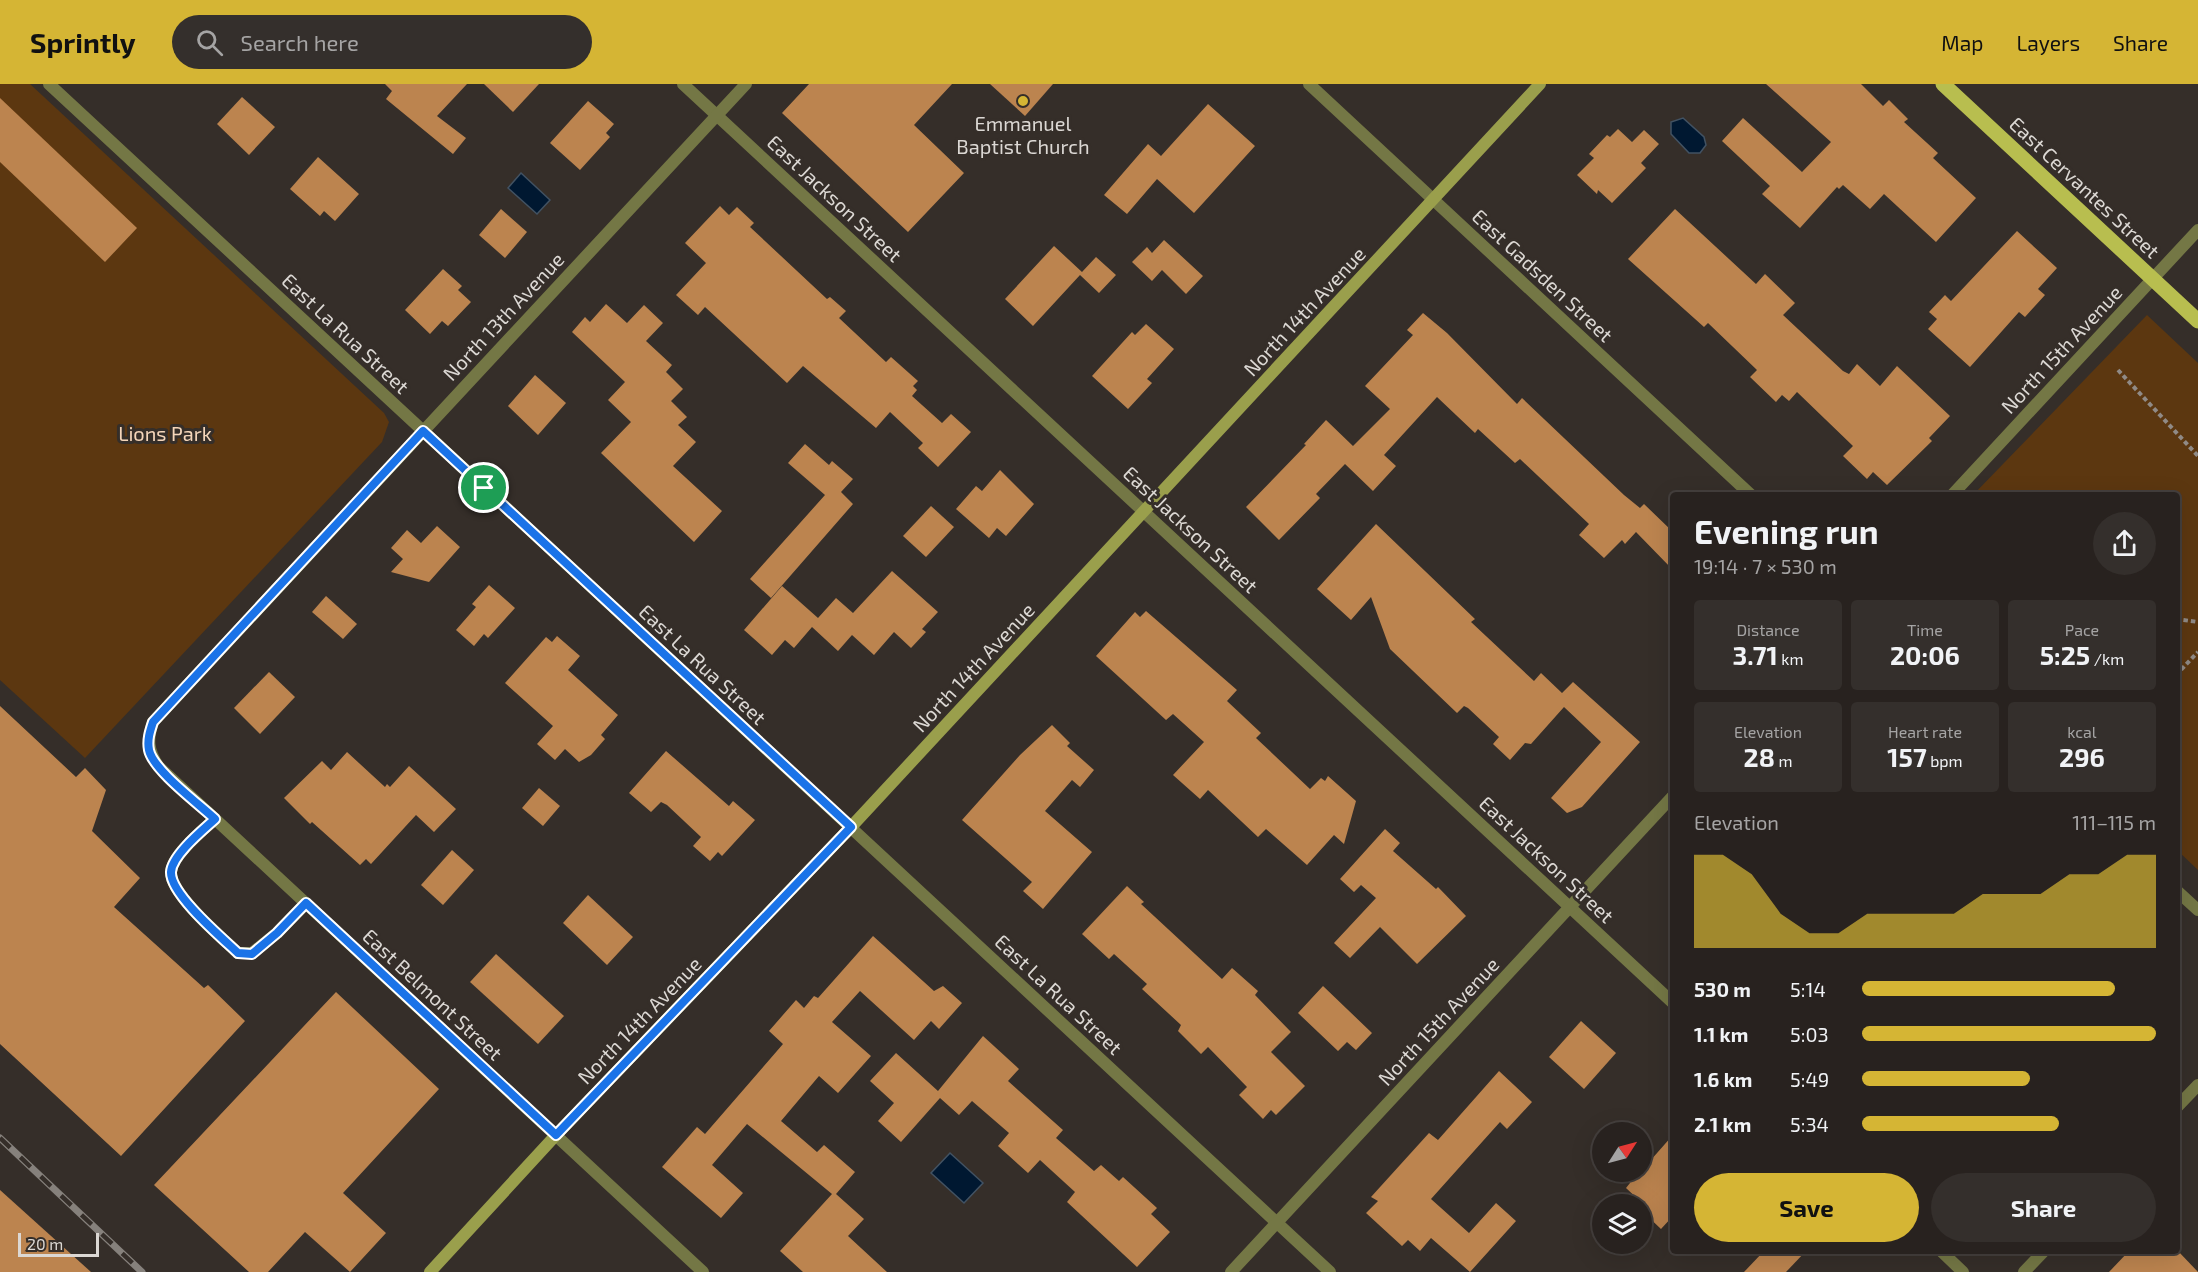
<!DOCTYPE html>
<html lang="en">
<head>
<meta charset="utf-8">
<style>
  body { margin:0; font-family:"Exo 2",sans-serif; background:#342f2c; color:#f1f3f6; height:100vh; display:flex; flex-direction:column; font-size:22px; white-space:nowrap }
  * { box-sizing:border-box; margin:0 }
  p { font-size:20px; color:#a5a4a4 }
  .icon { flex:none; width:33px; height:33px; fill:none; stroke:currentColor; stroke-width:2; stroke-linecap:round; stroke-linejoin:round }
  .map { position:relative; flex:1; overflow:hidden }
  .drawer { position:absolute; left:1670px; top:408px; width:510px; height:762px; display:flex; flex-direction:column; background:#28221f; border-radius:6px; box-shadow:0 6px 24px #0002,0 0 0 2px #443f3d }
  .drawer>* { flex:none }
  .needle { width:39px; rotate:54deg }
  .fabs { position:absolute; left:1592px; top:1038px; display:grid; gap:12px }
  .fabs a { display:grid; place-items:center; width:60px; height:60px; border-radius:50%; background:#28221f; box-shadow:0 6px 24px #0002,0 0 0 2px #443f3d; font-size:30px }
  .scale { position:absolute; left:18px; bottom:15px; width:81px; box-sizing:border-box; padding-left:6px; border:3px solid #dcd8d4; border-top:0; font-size:16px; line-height:21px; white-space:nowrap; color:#dcd8d4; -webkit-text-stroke:4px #352e29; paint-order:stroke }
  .pin { position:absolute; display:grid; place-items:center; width:51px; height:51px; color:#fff; margin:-26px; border:3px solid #fff; border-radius:50%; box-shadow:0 2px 6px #0007 }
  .round { display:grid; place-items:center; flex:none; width:63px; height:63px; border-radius:32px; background:#342f2c }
  .summary { display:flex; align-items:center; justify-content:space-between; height:102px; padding:0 24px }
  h1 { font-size:33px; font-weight:700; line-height:45px }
  .figures { display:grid; grid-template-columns:repeat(3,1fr); gap:9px; height:102px; padding:6px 24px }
  .figures div { display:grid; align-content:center; border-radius:6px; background:#342f2c; text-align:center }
  .figures b { font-size:26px; font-weight:700 }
  .figures small { font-size:16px; font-weight:400 }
  .figures p { font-size:16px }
  .chart { height:168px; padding:12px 24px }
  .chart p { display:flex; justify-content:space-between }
  .chart svg { width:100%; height:108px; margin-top:6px; fill:#d5b534; opacity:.7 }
  .cta { display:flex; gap:12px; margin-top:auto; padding:12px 24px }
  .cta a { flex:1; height:69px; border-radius:36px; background:#d5b534; color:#111; font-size:24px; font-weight:700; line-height:69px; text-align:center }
  .cta a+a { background:#342f2c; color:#f1f3f6 }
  ul { padding:0 24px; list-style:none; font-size:20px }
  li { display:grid; grid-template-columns:96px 72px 1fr; align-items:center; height:45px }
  li i { height:15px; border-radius:8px; background:#d5b534 }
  header { display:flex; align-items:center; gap:36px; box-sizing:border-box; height:84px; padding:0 30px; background:#d5b534; color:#111 }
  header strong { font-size:28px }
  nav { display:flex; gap:33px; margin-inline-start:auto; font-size:21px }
  .search { width:420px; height:54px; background:#342f2c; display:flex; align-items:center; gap:15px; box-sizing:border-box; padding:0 21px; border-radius:33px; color:#a5a4a4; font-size:22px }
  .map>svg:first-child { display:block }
  .green { fill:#5c3710 }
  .water { fill:#001831; stroke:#425262; stroke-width:1.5 }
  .building { fill:#bc844f }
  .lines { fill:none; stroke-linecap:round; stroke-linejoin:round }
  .path { stroke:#908a86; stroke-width:4; stroke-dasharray:4.5 3; stroke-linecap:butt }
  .lane { stroke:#747745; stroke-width:12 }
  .street { stroke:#747745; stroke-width:12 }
  .secondary { stroke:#9a9f4c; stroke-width:12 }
  .primary { stroke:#b8be4f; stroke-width:15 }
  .rail-casing { stroke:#86817c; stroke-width:7 }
  .rail { stroke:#352e29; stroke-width:4.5; stroke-dasharray:14; stroke-linecap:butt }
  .route-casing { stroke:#fff; stroke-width:12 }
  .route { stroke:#1a73e8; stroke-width:8 }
  .poi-dot { fill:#d5b534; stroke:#352e29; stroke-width:2 }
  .labels { text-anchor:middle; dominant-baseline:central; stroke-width:6; stroke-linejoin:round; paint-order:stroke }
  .poi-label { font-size:20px; fill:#dcd8d4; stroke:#352e29 }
  .street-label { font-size:20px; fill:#dcd8d4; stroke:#352e29 }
  .park-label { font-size:20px; fill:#f5d6ba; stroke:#352e29 }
</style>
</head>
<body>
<header>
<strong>Sprintly</strong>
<div class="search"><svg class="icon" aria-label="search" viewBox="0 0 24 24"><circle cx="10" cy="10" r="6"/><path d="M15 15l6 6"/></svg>Search here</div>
<nav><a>Map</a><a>Layers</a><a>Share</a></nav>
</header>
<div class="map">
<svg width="2198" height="1188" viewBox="0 0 2198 1188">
  <rect width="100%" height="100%" fill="#352e29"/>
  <g class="green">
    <path d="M0 0H30L384 329 389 338 382 358 85 674 0 596Z"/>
    <path d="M2147 231 2198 279V786L2177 766 2176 411H1973Z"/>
  </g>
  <g class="water">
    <path d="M1683 34 1704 53 1706 61 1700 69H1689L1671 50V38Z"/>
    <path d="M521 89 550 116 537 130 508 104Z"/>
    <path d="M950 1069 983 1099 964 1119 931 1089Z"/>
  </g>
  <g class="building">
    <path d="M385 0H467L437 32 466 54 453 70 386 15 392 7Z"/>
    <path d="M484 0H539L513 28Z"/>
    <path d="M809 0H952L914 41 964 89 908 148 782 29Z"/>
    <path d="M990 0H1053L1025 32Z"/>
    <path d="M1766 0H1861L1883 22 1889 16 1908 35 1904 38 1938 69 1933 74 1976 114 1936 158 1884 110 1870 125 1843 101 1839 105 1837 103 1800 144 1762 110 1770 102 1722 57 1743 34 1802 88 1831 58Z"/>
    <path d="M242 13 275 43 249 71 217 40Z"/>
    <path d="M0 14 137 144 105 178 0 78Z"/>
    <path d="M588 17 614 40 606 49 610 53 580 86 550 59Z"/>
    <path d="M1208 20 1255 62 1194 129 1157 95 1127 130 1104 111 1148 60 1161 72Z"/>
    <path d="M1618 45 1632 58 1644 46 1659 60 1641 79 1646 84 1612 119 1598 106 1597 110 1577 91 1594 74 1589 70 1607 51 1610 53Z"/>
    <path d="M318 73 359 110 335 137 324 127 320 132 290 105Z"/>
    <path d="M720 122 729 131 737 123 754 139 750 143 827 215 830 213 846 227 839 234 886 278 891 273 918 297 913 302 917 306 912 312 942 339 951 330 971 348 938 383 918 364 923 359 890 328 876 344 803 282 787 299 705 223 698 231 676 211 706 179 685 159Z"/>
    <path d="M501 125 527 148 505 174 479 151Z"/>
    <path d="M1675 125 1756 200 1765 190 1795 219 1783 231 1843 287 1849 290 1857 280 1880 302 1897 282 1950 332 1929 354 1932 357 1887 401 1873 388 1867 395 1843 372 1853 362 1797 308 1789 317 1782 311 1776 318 1750 293 1757 286 1708 239 1704 243 1628 175Z"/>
    <path d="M2017 147 2057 184 2038 205 2045 211 2025 233 2019 228 1970 283 1928 245 1937 235 1929 228 1945 211 1951 217Z"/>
    <path d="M1164 156 1203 192 1186 210 1162 186 1152 197 1132 178 1147 163 1152 169Z"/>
    <path d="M1054 162 1082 188 1096 173 1116 191 1099 209 1080 191 1033 242 1005 215Z"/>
    <path d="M443 185 462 202 458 206 471 218 448 242 442 237 430 250 405 226Z"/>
    <path d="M606 220 627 239 644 221 663 239 646 257 672 281 666 288 683 305 671 317 687 333 678 341 696 358 673 382 722 427 694 458 601 369 631 338 608 316 625 298 572 248 585 233 590 238Z"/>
    <path d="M1423 229 1447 249 1517 320 1522 314 1624 411 1640 424 1644 420 1672 447V485L1636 448 1625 460 1622 456 1604 474 1579 451 1589 440 1520 375 1515 379 1478 345 1475 349 1437 313 1384 371 1396 382 1373 407 1345 380 1316 410 1320 414 1279 456 1246 423 1306 361 1304 360 1326 336 1353 362 1390 325 1365 302 1413 251 1407 246Z"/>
    <path d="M1146 240 1174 265 1147 295 1152 299 1128 325 1092 292 1132 248 1135 251Z"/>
    <path d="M535 291 566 319 538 351 508 322Z"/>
    <path d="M805 360 829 381 832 377 853 395 841 408 853 420 771 514 750 495 825 411 788 379Z"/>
    <path d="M1000 386 1034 420 1006 452 997 444 989 454 956 425 976 402 982 407Z"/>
    <path d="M931 422 954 443 926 473 903 452Z"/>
    <path d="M1376 440 1475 535 1471 538 1534 597 1541 589 1562 609 1573 598 1640 658 1582 723 1567 729 1551 714 1601 658 1564 623 1531 660 1525 659 1510 676 1493 660 1499 653 1468 624 1464 622 1457 629 1390 565 1371 513 1351 536 1317 505Z"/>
    <path d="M437 442 460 463 429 498 391 488 403 475 391 464 407 446 421 459Z"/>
    <path d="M892 487 938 528 922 545 926 548 911 564 894 548 874 571 852 551 838 567 812 543 794 564 785 556 772 571 744 546 782 502 818 534 836 514 853 529Z"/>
    <path d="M489 501 515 524 488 554 484 550 474 562 456 546 476 523 472 520Z"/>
    <path d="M326 512 357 540 343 555 312 528Z"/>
    <path d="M1146 527 1237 606 1227 617 1261 649 1256 654 1310 705 1321 694 1325 697 1328 692 1356 717 1344 760 1334 751 1307 781 1266 745 1258 753 1208 706 1200 715 1173 691 1204 658 1173 630 1166 636 1096 572 1135 528 1140 533Z"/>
    <path d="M557 552 580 572 568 586 618 631 601 651 605 655 591 671 579 678 565 665 555 676 537 660 553 642 505 599 546 553 552 558Z"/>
    <path d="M269 588 295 613 260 650 234 624Z"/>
    <path d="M0 622 76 693 85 684 106 706 92 747 140 794 114 823 204 904 208 901 245 937 121 1072 0 960Z"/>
    <path d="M1052 641 1070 659 1067 662 1094 686 1080 703 1072 696 1045 727 1092 768 1043 825 1023 807 1032 798 962 736 1020 671Z"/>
    <path d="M666 667 729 722 733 717 755 736 722 772 718 768 710 777 693 762 701 753 667 721 661 718 651 728 629 709Z"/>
    <path d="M347 668 385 703 387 700 390 703 409 682 456 725 434 748 416 731 371 780 366 775 360 781 312 738 310 740 284 714 322 677 331 686Z"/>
    <path d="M539 704 560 722 543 742 522 724Z"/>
    <path d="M1385 745 1400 759 1393 767 1436 805 1438 803 1466 832 1417 880 1380 843 1350 874 1334 859 1376 814 1361 801 1354 808 1340 795Z"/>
    <path d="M452 766 474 786 443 821 421 801Z"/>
    <path d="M1127 802 1144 818 1141 820 1222 895 1232 884 1258 907 1255 911 1291 948 1271 968 1305 1002 1276 1031 1271 1026 1263 1035 1239 1011 1247 1003 1208 963 1201 970 1178 947 1181 941 1142 905 1147 900 1114 870 1109 875 1082 850Z"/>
    <path d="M588 811 633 853 607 881 563 839Z"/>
    <path d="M873 852 934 907 943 902 962 919 939 945 931 937 914 956 860 907 832 938 871 972 838 1009 819 992 781 1037 817 1068 824 1061 855 1088 836 1110 864 1135 848 1152 887 1188H803L780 1167 832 1110 747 1040 712 1081 743 1109 721 1134 662 1083 697 1043 705 1050 783 960 769 947 796 916 804 924 814 912 818 914Z"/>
    <path d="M496 870 564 932 538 960 470 898Z"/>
    <path d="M1323 902 1372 949 1356 966 1347 958 1338 967 1298 929Z"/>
    <path d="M336 908 439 1005 343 1109 386 1149 350 1188 305 1148 268 1188H249L154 1101Z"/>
    <path d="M1581 937 1616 969 1584 1005 1549 973Z"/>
    <path d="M983 952 1019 985 1008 997 1063 1046 1056 1054 1094 1087 1101 1081 1119 1097 1123 1093 1157 1124 1151 1130 1170 1148 1137 1183 1067 1118 1075 1108 1040 1076 1028 1089 998 1062 1009 1049 972 1017 959 1031 940 1014 901 1058 878 1037 894 1019 870 997 896 969 938 1007Z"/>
    <path d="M1499 987 1532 1018 1507 1045 1500 1038 1431 1115 1469 1149 1496 1119 1516 1137 1470 1188 1431 1154 1420 1167 1408 1156 1402 1162 1366 1129 1378 1117 1371 1113 1429 1049 1438 1056Z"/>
    <path d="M1672 1052V1133L1661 1145 1641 1126 1642 1119 1626 1104 1630 1099 1627 1095 1634 1088H1641V1080L1647 1074 1650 1077Z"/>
    <path d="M0 1106 91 1188H0Z"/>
    <path d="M1764 1167H1806L1786 1188H1744Z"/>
    <path d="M2129 1167H2178L2198 1188H2109Z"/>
  </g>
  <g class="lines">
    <g class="path">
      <path d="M2118 286 2198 372"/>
      <path d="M2176 535 2198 538"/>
      <path d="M2176 591 2198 568"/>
    </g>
    <path class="lane" d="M215 735C203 746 172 771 171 788 170 810 222 854 238 869H252L277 849 306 819"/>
    <g class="street">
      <path d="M49 0 1330 1188"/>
      <path d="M683 0 1672 918"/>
      <path d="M1309 0 1751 411"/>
      <path d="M1952 411 2198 146"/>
      <path d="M2176 806 2198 826"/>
      <path d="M2176 1024 2198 1001"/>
      <path d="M1941 1167 1963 1188"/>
      <path d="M703 1188 158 682C148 666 147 656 153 638L746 0"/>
      <path d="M1231 1188 1672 713"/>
      <path d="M2024 1188 2044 1167"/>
    </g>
    <path class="secondary" d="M430 1188 556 1051 851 743 1540 0"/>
    <path class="primary" d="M1943 0 2198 237"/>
    <g class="rail-casing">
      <path id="rail" d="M0 1054 142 1188"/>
    </g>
    <use href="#rail" class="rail"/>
  </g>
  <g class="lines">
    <g class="route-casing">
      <path id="route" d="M423 347 851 743 556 1051 306 819 277 849 252 870 238 869C222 854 170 810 171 788 172 771 203 746 215 735 199 720 153 686 149 666 147 656 150 647 153 638Z"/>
    </g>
    <use href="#route" class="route"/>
  </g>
  <circle class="poi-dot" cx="1023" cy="17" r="6"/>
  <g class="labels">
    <g class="poi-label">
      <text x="1023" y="39">Emmanuel<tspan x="1023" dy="23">Baptist Church</tspan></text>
    </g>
    <g class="street-label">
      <text transform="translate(2085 103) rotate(43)">East Cervantes Street</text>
      <text transform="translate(835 114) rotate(43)">East Jackson Street</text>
      <text transform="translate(1543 191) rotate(43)">East Gadsden Street</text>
      <text transform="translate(1304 227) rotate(-47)">North 14th Avenue</text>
      <text transform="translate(503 232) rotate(-47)">North 13th Avenue</text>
      <text transform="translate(346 249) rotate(43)">East La Rua Street</text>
      <text transform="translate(2061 265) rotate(-47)">North 15th Avenue</text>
      <text transform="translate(1191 445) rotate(43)">East Jackson Street</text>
      <text transform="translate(703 580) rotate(43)">East La Rua Street</text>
      <text transform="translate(973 583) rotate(-47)">North 14th Avenue</text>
      <text transform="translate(1547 775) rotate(43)">East Jackson Street</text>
      <text transform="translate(433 910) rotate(43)">East Belmont Street</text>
      <text transform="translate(1059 910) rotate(43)">East La Rua Street</text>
      <text transform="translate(639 936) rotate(-46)">North 14th Avenue</text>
      <text transform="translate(1438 937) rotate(-47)">North 15th Avenue</text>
    </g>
    <g class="park-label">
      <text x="165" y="349">Lions Park</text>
    </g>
  </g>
</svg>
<div class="fabs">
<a><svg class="needle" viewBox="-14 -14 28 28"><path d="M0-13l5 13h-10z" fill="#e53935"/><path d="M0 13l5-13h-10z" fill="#a5a4a4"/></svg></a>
<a><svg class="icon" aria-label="layers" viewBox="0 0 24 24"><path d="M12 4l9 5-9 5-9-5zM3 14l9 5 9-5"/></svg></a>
</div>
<div class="scale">20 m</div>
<div class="pin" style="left:484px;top:404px;background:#1e9e55"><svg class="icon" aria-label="arrive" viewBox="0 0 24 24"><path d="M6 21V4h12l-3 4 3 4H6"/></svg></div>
<section class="drawer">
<div class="summary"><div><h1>Evening run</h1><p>19:14 · 7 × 530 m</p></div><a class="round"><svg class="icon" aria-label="share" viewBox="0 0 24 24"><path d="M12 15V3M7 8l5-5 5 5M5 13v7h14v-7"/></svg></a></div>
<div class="figures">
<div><p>Distance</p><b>3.71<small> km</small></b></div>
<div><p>Time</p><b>20:06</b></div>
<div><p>Pace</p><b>5:25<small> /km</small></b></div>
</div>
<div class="figures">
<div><p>Elevation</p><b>28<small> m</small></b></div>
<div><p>Heart rate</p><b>157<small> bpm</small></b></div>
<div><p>kcal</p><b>296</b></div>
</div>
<div class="chart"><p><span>Elevation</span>111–115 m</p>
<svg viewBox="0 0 160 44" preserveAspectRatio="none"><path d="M0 44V6L10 6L20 14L30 30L40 38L50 38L60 30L70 30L80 30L90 30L100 22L110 22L120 22L130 14L140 14L150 6L160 6V44z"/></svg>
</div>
<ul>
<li><b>530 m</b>5:14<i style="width:86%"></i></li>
<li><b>1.1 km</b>5:03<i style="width:100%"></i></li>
<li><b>1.6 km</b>5:49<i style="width:57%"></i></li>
<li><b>2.1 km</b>5:34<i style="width:67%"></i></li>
</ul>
<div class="cta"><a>Save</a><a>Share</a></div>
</section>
</div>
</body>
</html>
